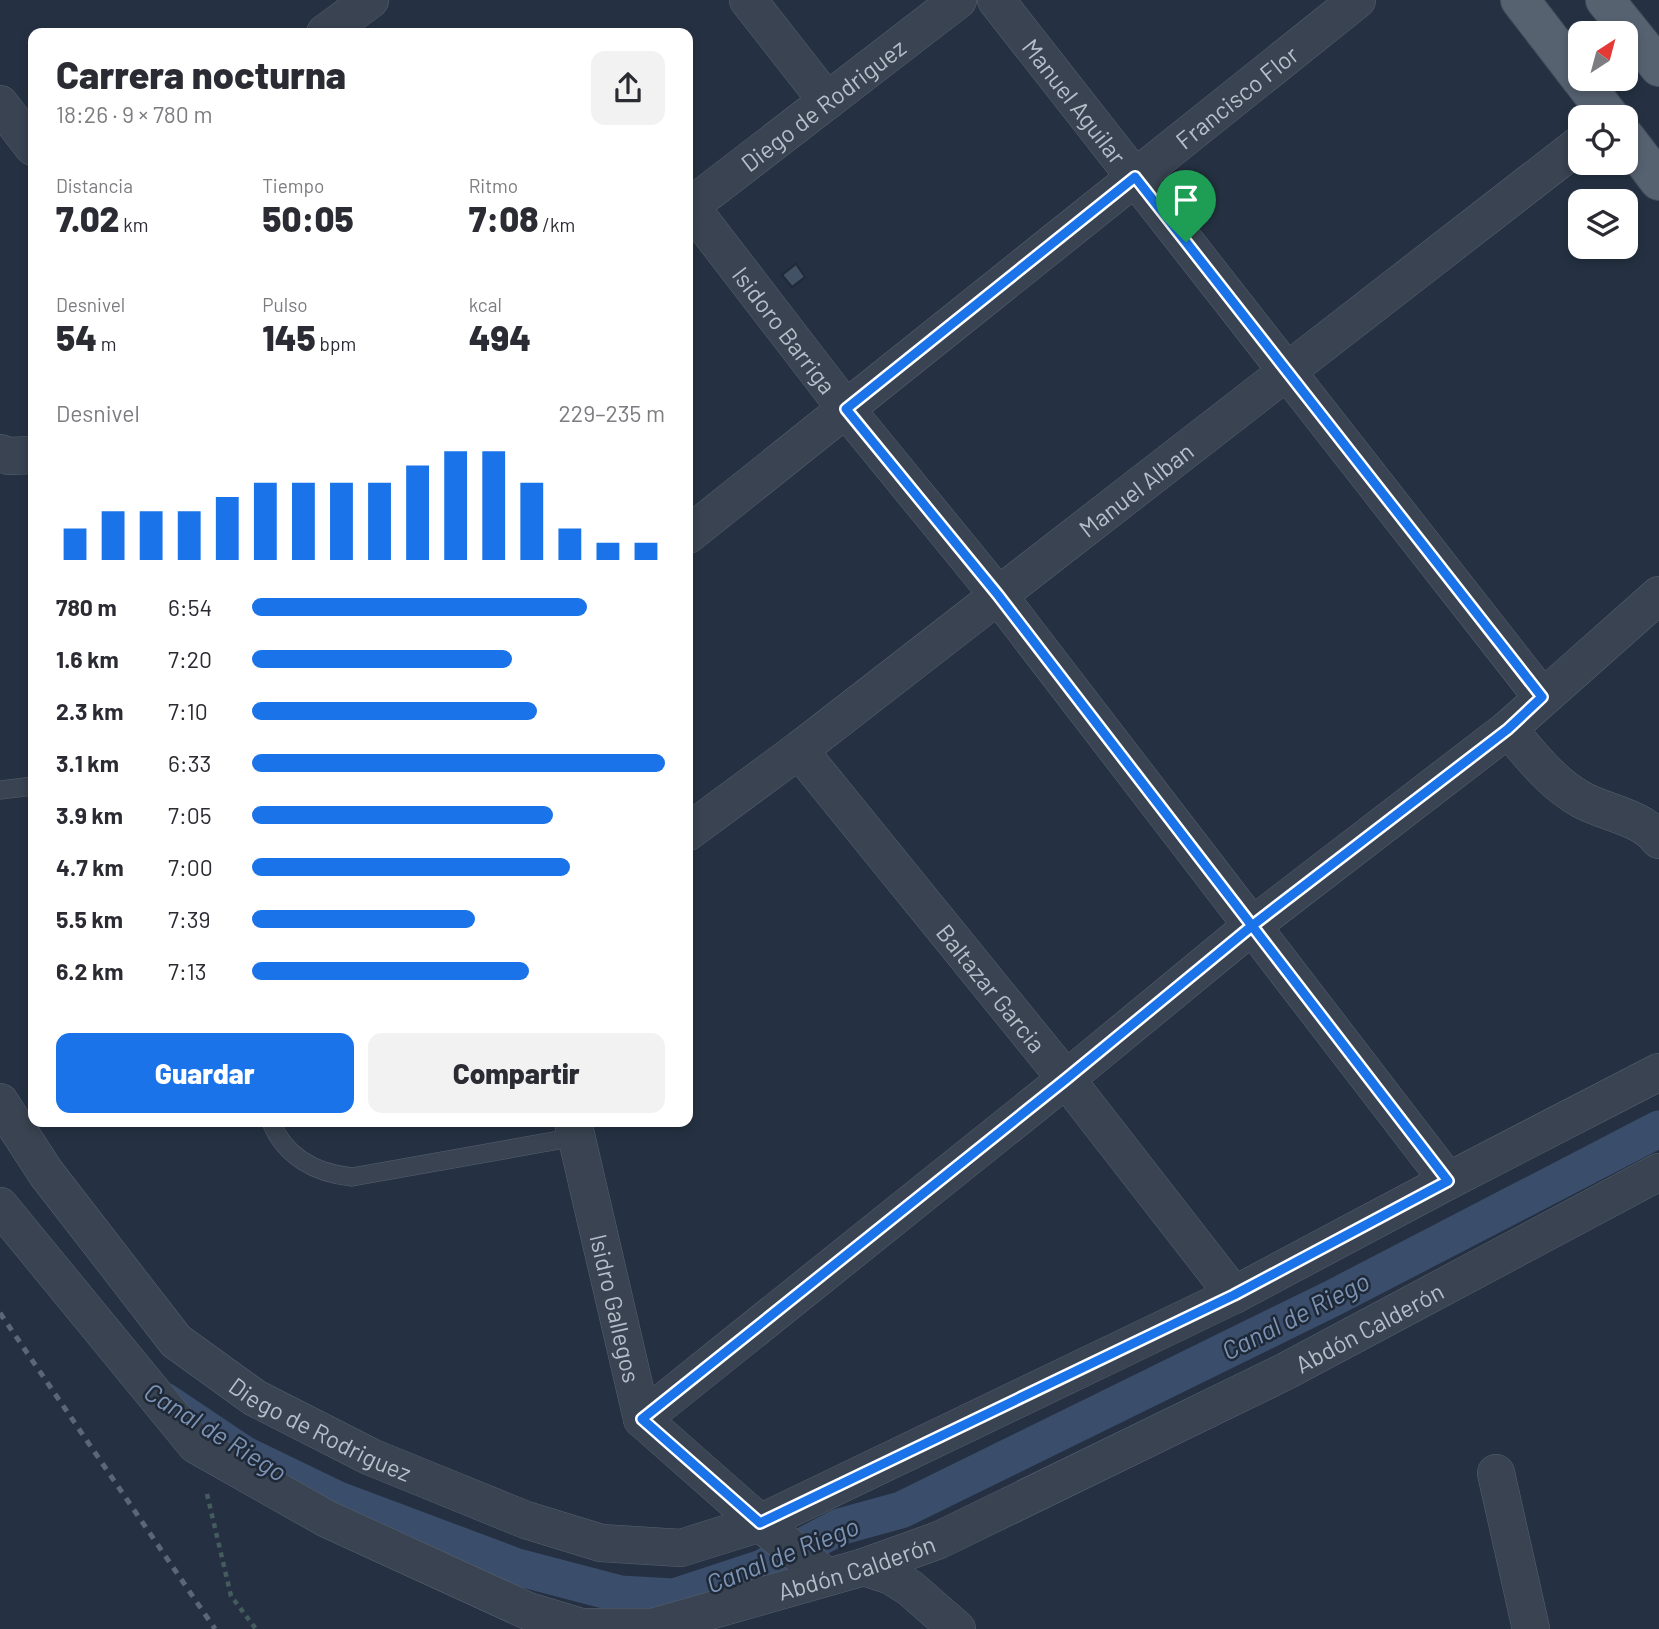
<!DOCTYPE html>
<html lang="es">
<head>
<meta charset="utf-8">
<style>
  body { margin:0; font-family:Barlow,sans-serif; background:#f2f2f3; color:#2b2b33; height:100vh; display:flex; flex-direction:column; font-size:26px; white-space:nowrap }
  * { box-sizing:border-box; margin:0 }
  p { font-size:23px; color:#7c7c81 }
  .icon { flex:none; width:38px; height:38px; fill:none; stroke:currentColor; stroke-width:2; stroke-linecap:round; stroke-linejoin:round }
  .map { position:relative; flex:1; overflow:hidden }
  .drawer { position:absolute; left:28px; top:28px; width:665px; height:1099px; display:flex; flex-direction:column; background:#fff; border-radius:14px; box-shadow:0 4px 10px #0003 }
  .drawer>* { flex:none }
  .needle { width:46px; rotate:36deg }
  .buttons { position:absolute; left:1568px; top:21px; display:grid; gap:14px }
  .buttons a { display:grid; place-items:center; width:70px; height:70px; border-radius:14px; background:#fff; box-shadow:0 4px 10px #0003; font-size:35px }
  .pin { position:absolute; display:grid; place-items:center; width:60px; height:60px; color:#fff; margin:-72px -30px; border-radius:50% 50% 50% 0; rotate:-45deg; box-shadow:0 0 7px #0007 }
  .pin .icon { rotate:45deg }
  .round { display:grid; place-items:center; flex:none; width:74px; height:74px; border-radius:14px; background:#f2f2f3 }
  .overview { display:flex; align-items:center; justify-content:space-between; height:119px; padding:0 28px }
  h1 { font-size:38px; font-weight:800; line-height:52px }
  .stats { display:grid; grid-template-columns:repeat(3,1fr); gap:10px; height:119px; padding:7px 28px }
  .stats div { display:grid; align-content:center }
  .stats b { font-size:35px; font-weight:800 }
  .stats small { font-size:19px; font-weight:400 }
  .stats p { font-size:19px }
  .chart { height:196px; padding:14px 28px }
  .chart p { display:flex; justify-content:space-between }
  .chart svg { width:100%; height:126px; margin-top:7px; stroke:#1a73e8; stroke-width:6 }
  .button { display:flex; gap:14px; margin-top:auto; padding:14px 28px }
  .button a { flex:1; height:80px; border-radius:14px; background:#1a73e8; color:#fff; font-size:28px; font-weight:800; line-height:80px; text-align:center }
  .button a+a { background:#f2f2f3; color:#2b2b33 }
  ul { padding:0 28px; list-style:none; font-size:23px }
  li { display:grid; grid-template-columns:112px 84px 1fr; align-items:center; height:52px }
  li i { height:18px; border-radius:9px; background:#1a73e8 }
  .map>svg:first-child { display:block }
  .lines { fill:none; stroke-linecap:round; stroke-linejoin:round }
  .canal { stroke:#3a4d6b; stroke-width:37 }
  .building { fill:#435164; stroke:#202a38; stroke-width:2 }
  .lane-casing { stroke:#57616e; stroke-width:19 }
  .street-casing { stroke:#57616e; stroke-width:38 }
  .primary-casing { stroke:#434c5a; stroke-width:40 }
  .path { stroke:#455c5f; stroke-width:4.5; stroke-dasharray:5 5; stroke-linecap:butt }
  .lane { stroke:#394351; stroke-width:18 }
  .street { stroke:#394351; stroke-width:37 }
  .primary { stroke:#576271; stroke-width:38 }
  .rail { stroke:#5b6778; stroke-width:5; stroke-dasharray:7 7; stroke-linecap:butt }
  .route-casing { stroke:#fff; stroke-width:14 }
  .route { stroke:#1a73e8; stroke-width:9 }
  .labels { text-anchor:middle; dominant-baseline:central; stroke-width:5; stroke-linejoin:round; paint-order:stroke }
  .street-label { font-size:24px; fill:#b6becb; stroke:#1e2836 }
  .water-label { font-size:26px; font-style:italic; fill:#7c93b4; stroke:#1e2836 }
</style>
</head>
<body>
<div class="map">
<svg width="1659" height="1629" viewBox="0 0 1659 1629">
  <rect width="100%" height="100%" fill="#253142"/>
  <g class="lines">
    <path class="canal" d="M166 1402 245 1455 336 1499 517 1567 620 1594 674 1597 762 1568 839 1527 901 1510 1333 1298 1659 1129"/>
  </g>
  <path class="building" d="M796 264 805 277 792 287 782 275Z"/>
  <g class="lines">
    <g class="lane-casing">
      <g id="lane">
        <path d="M0 790 33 786"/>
        <path d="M271 1122C285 1157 316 1173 352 1177L576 1137"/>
      </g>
    </g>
    <g class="street-casing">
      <g id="street">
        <path d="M748 0 827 101"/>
        <path id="s1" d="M996 0 1542 697"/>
        <path d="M325 33 370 0"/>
        <path d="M0 104 33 147"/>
        <path id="s2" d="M690 206 846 409 998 595 1448 1181"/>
        <path id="s3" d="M688 208 958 0"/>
        <path d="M0 453 9 456 33 455"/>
        <path id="s4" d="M688 535 1357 0"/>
        <path d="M1508 729C1531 755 1551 783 1582 800 1606 813 1642 817 1659 840"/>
        <path id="s5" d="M799 750 1066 1079 1234 1295"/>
        <path id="s6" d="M688 832 799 750 1580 144"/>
        <path id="s7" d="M0 1102 46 1173 176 1341 255 1398 371 1457 526 1520 601 1543 681 1548 760 1523 1234 1295 1448 1181 1659 1072"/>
        <path id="s8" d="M573 1122 642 1419 760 1523 827 1577"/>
        <path id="s9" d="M0 1206 196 1445 327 1519 528 1611 581 1627H653L864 1567 939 1540 1286 1371 1659 1172"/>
        <path d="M642 1419 1066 1079 1253 925 1508 729 1659 595"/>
        <path d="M1496 1473 1531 1629"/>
        <path d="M864 1567 891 1576 910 1588 957 1629"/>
      </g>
    </g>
    <g class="primary-casing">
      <g id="primary">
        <path d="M1520 0 1580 78"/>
        <path d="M1605 0 1659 67"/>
        <path d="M1581 79 1610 117"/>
        <path d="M1626 138 1659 181"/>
      </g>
    </g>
    <path class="path" d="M207 1494 231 1596 256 1629"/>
    <use href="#lane" class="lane"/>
    <use href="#street" class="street"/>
    <use href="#primary" class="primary"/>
    <path class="rail" d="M0 1313 215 1629"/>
  </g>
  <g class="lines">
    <g class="route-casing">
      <path id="route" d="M1186 242 1542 697 1508 729 1253 925 1066 1079 642 1419 760 1523 1234 1295 1448 1181 998 595 846 409 1135 177 1186 242"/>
    </g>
    <use href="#route" class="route"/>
  </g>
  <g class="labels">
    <g class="street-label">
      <text stroke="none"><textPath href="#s4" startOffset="702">Francisco Flor</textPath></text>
      <text stroke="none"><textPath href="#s1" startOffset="128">Manuel Aguilar</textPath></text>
      <text stroke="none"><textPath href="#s3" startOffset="170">Diego de Rodriguez</textPath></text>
      <text stroke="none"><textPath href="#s2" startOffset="156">Isidoro Barriga</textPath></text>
      <text stroke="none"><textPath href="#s6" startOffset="564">Manuel Alban</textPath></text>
      <text stroke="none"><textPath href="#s5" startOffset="306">Baltazar Garcia</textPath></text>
      <text stroke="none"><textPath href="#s8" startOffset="191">Isidro Gallegos</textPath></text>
      <text stroke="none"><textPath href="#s9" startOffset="1587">Abdón Calderón</textPath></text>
      <text stroke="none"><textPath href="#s7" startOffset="467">Diego de Rodriguez</textPath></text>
      <text stroke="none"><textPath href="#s9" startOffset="1020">Abdón Calderón</textPath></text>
    </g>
    <g class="water-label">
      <text transform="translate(1295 1315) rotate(-27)">Canal de Riego</text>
      <text transform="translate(216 1431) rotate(32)">Canal de Riego</text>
      <text transform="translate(782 1554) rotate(-22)">Canal de Riego</text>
    </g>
  </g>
</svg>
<div class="buttons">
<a><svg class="needle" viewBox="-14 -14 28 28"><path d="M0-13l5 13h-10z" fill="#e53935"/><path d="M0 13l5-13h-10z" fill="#7c7c81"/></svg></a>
<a><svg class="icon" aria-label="locate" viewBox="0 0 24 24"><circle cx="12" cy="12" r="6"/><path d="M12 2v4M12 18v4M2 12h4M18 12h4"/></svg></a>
<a><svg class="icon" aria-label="layers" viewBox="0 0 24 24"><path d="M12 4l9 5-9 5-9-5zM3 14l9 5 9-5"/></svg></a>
</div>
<div class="pin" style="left:1186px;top:242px;background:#1e9e55"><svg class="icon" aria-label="arrive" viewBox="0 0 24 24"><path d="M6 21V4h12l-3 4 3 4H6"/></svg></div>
<section class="drawer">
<div class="overview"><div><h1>Carrera nocturna</h1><p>18:26 · 9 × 780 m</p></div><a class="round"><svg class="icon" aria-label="share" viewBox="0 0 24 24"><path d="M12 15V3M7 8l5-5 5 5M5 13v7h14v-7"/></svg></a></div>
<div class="stats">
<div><p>Distancia</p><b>7.02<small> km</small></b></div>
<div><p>Tiempo</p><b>50:05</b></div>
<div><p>Ritmo</p><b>7:08<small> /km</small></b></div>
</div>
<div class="stats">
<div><p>Desnivel</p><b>54<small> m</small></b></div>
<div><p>Pulso</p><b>145<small> bpm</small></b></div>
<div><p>kcal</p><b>494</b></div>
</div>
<div class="chart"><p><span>Desnivel</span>229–235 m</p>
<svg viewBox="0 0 160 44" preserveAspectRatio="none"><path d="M5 44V33M15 44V27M25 44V27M35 44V27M45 44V22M55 44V17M65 44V17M75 44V17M85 44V17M95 44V11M105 44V6M115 44V6M125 44V17M135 44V33M145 44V38M155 44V38"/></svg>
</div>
<ul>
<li><b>780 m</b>6:54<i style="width:81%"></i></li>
<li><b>1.6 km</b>7:20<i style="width:63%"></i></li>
<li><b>2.3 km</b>7:10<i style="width:69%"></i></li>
<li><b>3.1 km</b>6:33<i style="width:100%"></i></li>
<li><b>3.9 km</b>7:05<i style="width:73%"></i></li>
<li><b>4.7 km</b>7:00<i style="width:77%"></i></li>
<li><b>5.5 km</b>7:39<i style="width:54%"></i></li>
<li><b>6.2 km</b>7:13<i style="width:67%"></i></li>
</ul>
<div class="button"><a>Guardar</a><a>Compartir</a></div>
</section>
</div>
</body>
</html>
